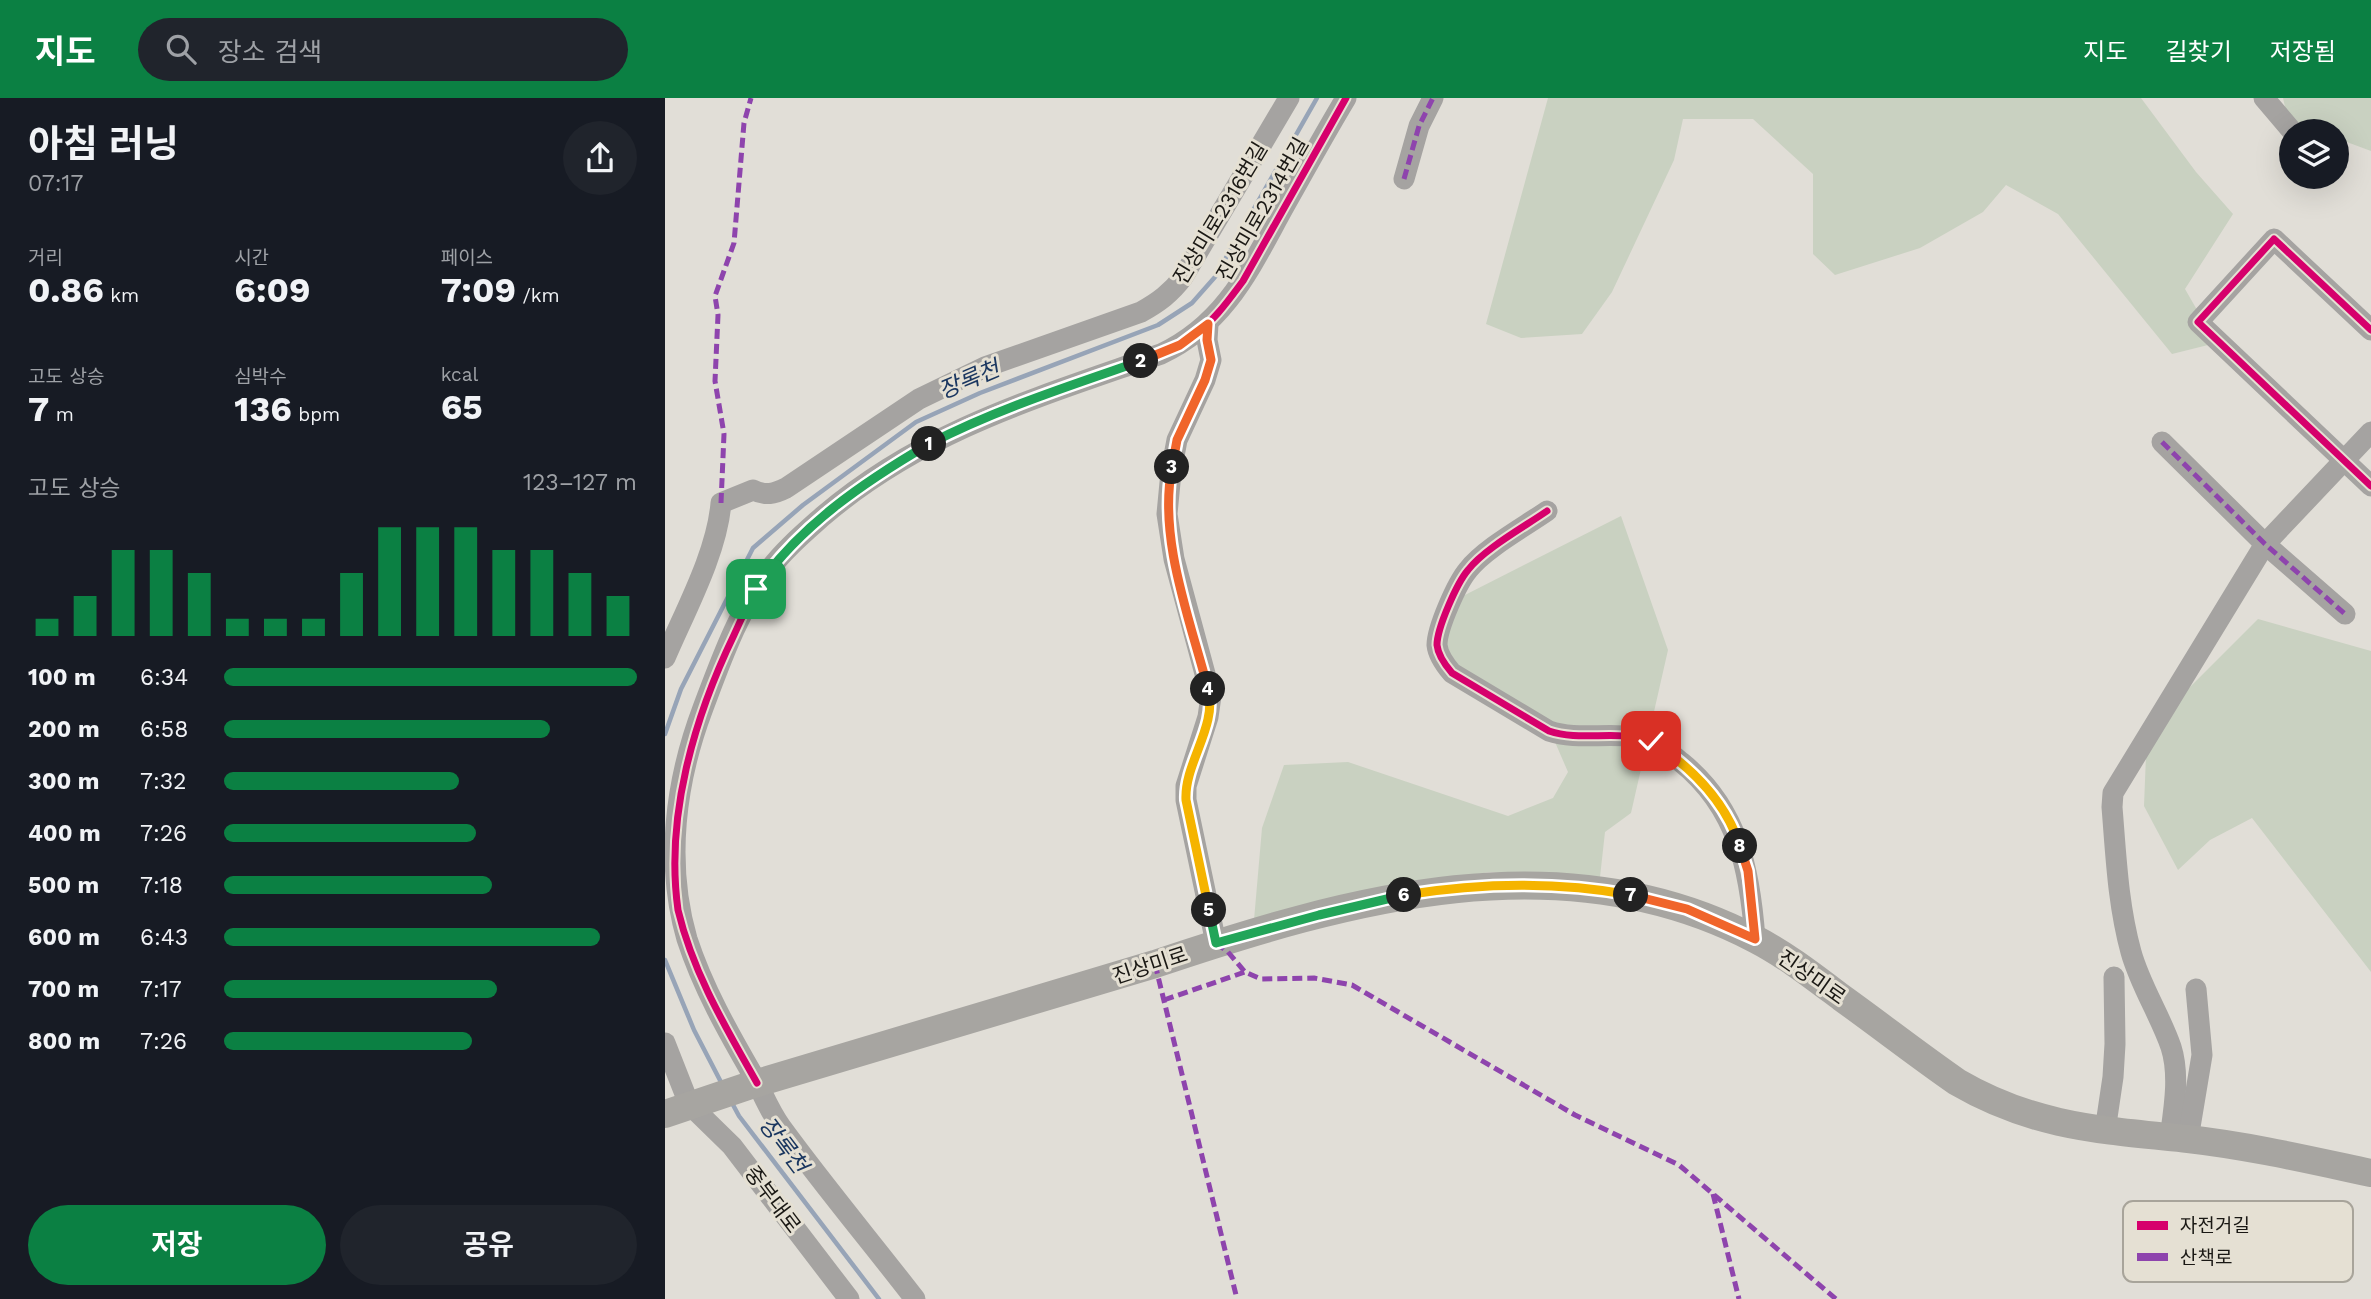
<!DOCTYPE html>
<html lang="ko">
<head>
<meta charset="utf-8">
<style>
  body { margin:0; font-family:"Work Sans","Noto Sans KR",sans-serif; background:#20242c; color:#f1f3f6; height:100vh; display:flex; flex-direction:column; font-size:26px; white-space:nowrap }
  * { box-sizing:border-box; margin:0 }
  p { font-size:23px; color:#9ea1a6 }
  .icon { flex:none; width:38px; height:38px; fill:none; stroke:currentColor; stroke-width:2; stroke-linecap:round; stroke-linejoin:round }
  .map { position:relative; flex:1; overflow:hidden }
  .details { display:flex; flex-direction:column; background:#171b24; width:665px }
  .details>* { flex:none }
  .fabs { position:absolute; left:1614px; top:21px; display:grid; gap:14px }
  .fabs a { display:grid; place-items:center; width:70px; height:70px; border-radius:50%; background:#171b24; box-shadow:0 7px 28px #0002; font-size:35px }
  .pin { position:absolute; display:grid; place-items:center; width:60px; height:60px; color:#fff; margin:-30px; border-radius:14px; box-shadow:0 4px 10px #0006 }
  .km { position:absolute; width:35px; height:35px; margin:-18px; border-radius:50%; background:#222; color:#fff; font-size:19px; line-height:35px; text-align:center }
  .round { display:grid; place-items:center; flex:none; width:74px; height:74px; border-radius:37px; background:#20242c }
  .headline { display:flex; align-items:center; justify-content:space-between; height:119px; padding:0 28px }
  h1 { font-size:38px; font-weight:700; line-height:52px }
  .figures { display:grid; grid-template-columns:repeat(3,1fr); gap:10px; height:119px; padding:7px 28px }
  .figures div { display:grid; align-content:center }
  .figures b { font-size:35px; font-weight:700 }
  .figures small { font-size:19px; font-weight:400 }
  .figures p { font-size:19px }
  .chart { height:196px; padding:14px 28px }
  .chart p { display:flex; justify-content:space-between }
  .chart svg { width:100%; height:126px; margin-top:7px; stroke:#0b8043; stroke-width:6 }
  .cta { display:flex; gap:14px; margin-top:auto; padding:14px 28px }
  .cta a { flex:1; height:80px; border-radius:42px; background:#0b8043; color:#fff; font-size:28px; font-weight:700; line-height:80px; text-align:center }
  .cta a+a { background:#20242c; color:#f1f3f6 }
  ul { padding:0 28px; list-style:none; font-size:23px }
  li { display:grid; grid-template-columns:112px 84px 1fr; align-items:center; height:52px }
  li i { height:18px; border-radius:9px; background:#0b8043 }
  header { display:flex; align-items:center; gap:42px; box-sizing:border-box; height:98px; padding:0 35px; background:#0b8043; color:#fff }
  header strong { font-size:33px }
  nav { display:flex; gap:38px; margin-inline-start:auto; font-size:24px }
  .search { width:490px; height:63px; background:#20242c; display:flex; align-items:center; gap:18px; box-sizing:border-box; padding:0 24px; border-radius:38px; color:#9ea1a6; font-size:26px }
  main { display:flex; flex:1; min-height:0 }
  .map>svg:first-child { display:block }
  .green { fill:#c9d1c1 }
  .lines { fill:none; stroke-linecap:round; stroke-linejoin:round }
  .stream { stroke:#97a4b7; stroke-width:4.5 }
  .minor { stroke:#a5a3a1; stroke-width:21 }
  .major { stroke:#a7a5a1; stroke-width:28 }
  .quiet { stroke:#8e44ad; stroke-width:5; stroke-dasharray:10 5; stroke-linecap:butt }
  .cycleway-casing { stroke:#e5e0d3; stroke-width:11 }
  .cycleway { stroke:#d6006c; stroke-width:7 }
  .split-1-casing { stroke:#fff; stroke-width:14 }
  .split-2-casing { stroke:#fff; stroke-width:14 }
  .split-3-casing { stroke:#fff; stroke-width:14 }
  .split-4-casing { stroke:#fff; stroke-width:14 }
  .split-5-casing { stroke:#fff; stroke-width:14 }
  .split-6-casing { stroke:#fff; stroke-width:14 }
  .split-7-casing { stroke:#fff; stroke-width:14 }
  .split-8-casing { stroke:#fff; stroke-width:14 }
  .split-9-casing { stroke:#fff; stroke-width:14 }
  .split-1 { stroke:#22a559; stroke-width:9 }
  .split-2 { stroke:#22a559; stroke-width:9 }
  .split-3 { stroke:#f0652b; stroke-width:9 }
  .split-4 { stroke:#f0652b; stroke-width:9 }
  .split-5 { stroke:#f5b400; stroke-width:9 }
  .split-6 { stroke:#22a559; stroke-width:9 }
  .split-7 { stroke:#f5b400; stroke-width:9 }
  .split-8 { stroke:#f0652b; stroke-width:9 }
  .split-9 { stroke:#f5b400; stroke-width:9 }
  .labels { text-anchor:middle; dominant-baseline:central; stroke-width:6; stroke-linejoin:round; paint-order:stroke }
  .street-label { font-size:21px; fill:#1a1814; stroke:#e5e0d3 }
  .water-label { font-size:23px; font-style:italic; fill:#1b3760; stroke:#e5e0d3 }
  .key { fill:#e5e0d3; stroke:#a8a49a; stroke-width:2 }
  .key-label { font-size:19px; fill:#1a1814 }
</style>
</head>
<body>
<header>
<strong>지도</strong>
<div class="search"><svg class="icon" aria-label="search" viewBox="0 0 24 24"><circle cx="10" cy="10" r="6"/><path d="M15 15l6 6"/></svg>장소 검색</div>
<nav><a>지도</a><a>길찾기</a><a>저장됨</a></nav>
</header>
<main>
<section class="details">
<div class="headline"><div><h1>아침 러닝</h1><p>07:17</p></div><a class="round"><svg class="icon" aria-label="share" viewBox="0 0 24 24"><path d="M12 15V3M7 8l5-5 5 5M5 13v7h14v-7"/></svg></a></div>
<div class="figures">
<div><p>거리</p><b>0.86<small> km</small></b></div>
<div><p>시간</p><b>6:09</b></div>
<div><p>페이스</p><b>7:09<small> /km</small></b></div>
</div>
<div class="figures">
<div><p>고도 상승</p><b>7<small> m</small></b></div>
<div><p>심박수</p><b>136<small> bpm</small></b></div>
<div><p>kcal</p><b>65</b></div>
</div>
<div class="chart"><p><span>고도 상승</span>123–127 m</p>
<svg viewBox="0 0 160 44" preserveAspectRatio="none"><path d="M5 44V38M15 44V30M25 44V14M35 44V14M45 44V22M55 44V38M65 44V38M75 44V38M85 44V22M95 44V6M105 44V6M115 44V6M125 44V14M135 44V14M145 44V22M155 44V30"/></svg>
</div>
<ul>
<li><b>100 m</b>6:34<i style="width:100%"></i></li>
<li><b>200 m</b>6:58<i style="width:79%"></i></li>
<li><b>300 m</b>7:32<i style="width:57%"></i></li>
<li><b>400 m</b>7:26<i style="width:61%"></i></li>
<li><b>500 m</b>7:18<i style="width:65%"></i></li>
<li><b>600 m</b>6:43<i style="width:91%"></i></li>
<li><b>700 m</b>7:17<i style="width:66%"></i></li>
<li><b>800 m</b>7:26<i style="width:60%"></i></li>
</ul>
<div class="cta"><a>저장</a><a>공유</a></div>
</section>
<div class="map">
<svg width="1706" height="1201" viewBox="0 0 1706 1201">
  <rect width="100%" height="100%" fill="#e1ded7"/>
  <g class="green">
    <path d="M883 0H1476L1531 74 1568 116 1520 191 1551 245 1507 256 1393 116 1341 87 1318 114 1255 150 1170 177 1148 156V76L1088 21H1018L1009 62 947 194 917 236 856 240 821 226Z"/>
    <path d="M1618 0H1706V53L1671 40V33H1653L1623 22Z"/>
    <path d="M956 418 1003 552 966 715 940 734 935 779 825 774 724 789 589 822 597 730 619 667 683 664 843 718 888 700 903 674 880 621 785 565 780 538 796 499Z"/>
    <path d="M1593 521 1706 553V874L1587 720 1545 742 1513 772 1479 708 1482 632Z"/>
  </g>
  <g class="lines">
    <g class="stream">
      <path d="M0 636 16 591 88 450 138 407 251 324 315 295 493 227 527 205 550 179 652 0"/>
      <path d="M0 862 29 932 58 988"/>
      <path d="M67 1005 74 1018 214 1201"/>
    </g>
    <g class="minor">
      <path d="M1599 0 1627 33"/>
      <path d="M739 81 754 28 768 0"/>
      <path d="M543 226 542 242 546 262 540 282 512 342 506 374 502 416 509 461 546 598 543 619 521 688V702L551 845"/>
      <path d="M1706 232 1609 141 1533 224 1706 388"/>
      <path d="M1497 344 1600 446 1680 516"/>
      <path d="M882 413C859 429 819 451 803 472 792 485 772 530 772 547 773 557 781 568 787 575L884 633C916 644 952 631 985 643 996 647 1007 656 1016 664 1073 710 1085 772 1090 841"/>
      <path d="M0 560C20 513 52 455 56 405L88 392C101 398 109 396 121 390L254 301 320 269 476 214C494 204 506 195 518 179L624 0"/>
      <path d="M0 945 24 1006 67 1048 184 1201"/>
      <path d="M1440 1033 1448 979 1450 946 1449 879"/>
      <path d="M1505 1040C1509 1011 1515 977 1506 949 1495 917 1475 887 1466 854 1453 807 1451 758 1447 709L1448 695 1600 446 1706 334"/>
      <path d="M1523 1041 1537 957 1531 891"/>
      <path d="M250 1201C206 1144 159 1088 116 1029 105 1014 98 996 89 979 63 934 38 890 22 841 0 765 10 684 38 610 55 565 74 511 104 472 119 452 139 435 158 418 259 332 374 299 496 256 562 225 586 168 620 107 640 71 660 35 681 0"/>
    </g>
    <path class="major" d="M0 1016 86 987 490 866C683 801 897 740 1090 841 1121 857 1149 879 1177 900 1216 928 1253 957 1292 984 1369 1029 1437 1032 1523 1041 1585 1048 1645 1062 1706 1075"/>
    <g class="quiet">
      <path d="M739 81 754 28 768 0"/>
      <path d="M1497 344 1600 446 1680 516"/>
      <path d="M56 405 59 336 50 283 53 217 50 198 69 145 79 25 86 0"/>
      <path d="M551 845 563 854 580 874 596 881 649 880 687 887 910 1017 1014 1067 1171 1201"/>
      <path d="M490 866 572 1201"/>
      <path d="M499 902 580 874"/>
      <path d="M1048 1096 1074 1201"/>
    </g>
    <g class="cycleway-casing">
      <g id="cycleway">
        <path d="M1706 232 1609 141 1533 224 1706 388"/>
        <path d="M882 413C859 429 819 451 803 472 792 485 772 530 772 547 773 557 781 568 787 575L884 633C916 644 952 631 985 643 996 647 1007 656 1016 664 1073 710 1085 772 1090 841"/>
        <path d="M92 985C61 930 28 875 13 812 0 719 29 620 69 537 80 513 90 489 106 468 151 414 227 363 290 332 340 308 395 291 447 273 475 263 505 255 529 237 549 223 563 203 578 183L681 0"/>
      </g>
    </g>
    <use href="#cycleway" class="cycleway"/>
  </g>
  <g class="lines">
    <g class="split-1-casing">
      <path id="split-1" d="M91 491C134 428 199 384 264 346"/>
    </g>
    <g class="split-2-casing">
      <path id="split-2" d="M264 346C332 311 404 288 476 263"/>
    </g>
    <g class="split-3-casing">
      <path id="split-3" d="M476 263 515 247 543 226 542 242 546 262 540 282 512 342 507 369"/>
    </g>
    <g class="split-4-casing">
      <path id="split-4" d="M507 369C493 441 525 521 543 591"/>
    </g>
    <g class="split-5-casing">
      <path id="split-5" d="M543 591C553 628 519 665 521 702L544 812"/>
    </g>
    <g class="split-6-casing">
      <path id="split-6" d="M544 812 551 845 654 817 739 797"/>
    </g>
    <g class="split-7-casing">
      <path id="split-7" d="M739 797C814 785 891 783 966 797"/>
    </g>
    <g class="split-8-casing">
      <path id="split-8" d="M966 797 1022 811 1090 841 1083 773 1075 748"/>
    </g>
    <g class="split-9-casing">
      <path id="split-9" d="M986 643C1025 668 1060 702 1075 748"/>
    </g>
    <use href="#split-1" class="split-1"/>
    <use href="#split-2" class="split-2"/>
    <use href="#split-3" class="split-3"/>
    <use href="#split-4" class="split-4"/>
    <use href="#split-5" class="split-5"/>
    <use href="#split-6" class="split-6"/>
    <use href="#split-7" class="split-7"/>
    <use href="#split-8" class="split-8"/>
    <use href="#split-9" class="split-9"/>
  </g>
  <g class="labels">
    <g class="street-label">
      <text transform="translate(597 111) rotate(-60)">진상미로2314번길</text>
      <text transform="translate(555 115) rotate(-59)">진상미로2316번길</text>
      <text transform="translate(485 867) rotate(-18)">진상미로</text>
      <text transform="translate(1147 879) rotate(35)">진상미로</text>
      <text transform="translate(108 1101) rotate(53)">중부대로</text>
    </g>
    <g class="water-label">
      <text transform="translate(304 282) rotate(-23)">장록천</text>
      <text transform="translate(118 1047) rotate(53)">장록천</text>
    </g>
  </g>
  <rect x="1458" y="1103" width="230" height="81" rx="10" class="key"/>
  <rect x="1472" y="1123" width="31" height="9" fill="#d6006c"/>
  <rect x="1472" y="1155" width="31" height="8" fill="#8e44ad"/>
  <g class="key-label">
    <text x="1515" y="1134">자전거길</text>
    <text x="1515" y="1166">산책로</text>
  </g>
</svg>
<div class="fabs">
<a><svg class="icon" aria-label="layers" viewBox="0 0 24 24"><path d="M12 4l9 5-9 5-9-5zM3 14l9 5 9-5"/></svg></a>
</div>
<div class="pin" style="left:91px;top:491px;background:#1e9e55"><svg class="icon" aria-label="arrive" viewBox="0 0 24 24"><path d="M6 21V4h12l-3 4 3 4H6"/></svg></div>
<div class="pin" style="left:986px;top:643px;background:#d93025"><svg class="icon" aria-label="check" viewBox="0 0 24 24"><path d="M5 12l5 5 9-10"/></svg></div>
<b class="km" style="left:264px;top:346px">1</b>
<b class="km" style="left:476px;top:263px">2</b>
<b class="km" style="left:507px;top:369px">3</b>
<b class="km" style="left:543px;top:591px">4</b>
<b class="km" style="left:544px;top:812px">5</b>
<b class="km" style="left:739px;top:797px">6</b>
<b class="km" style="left:966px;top:797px">7</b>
<b class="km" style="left:1075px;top:748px">8</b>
</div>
</main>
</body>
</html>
